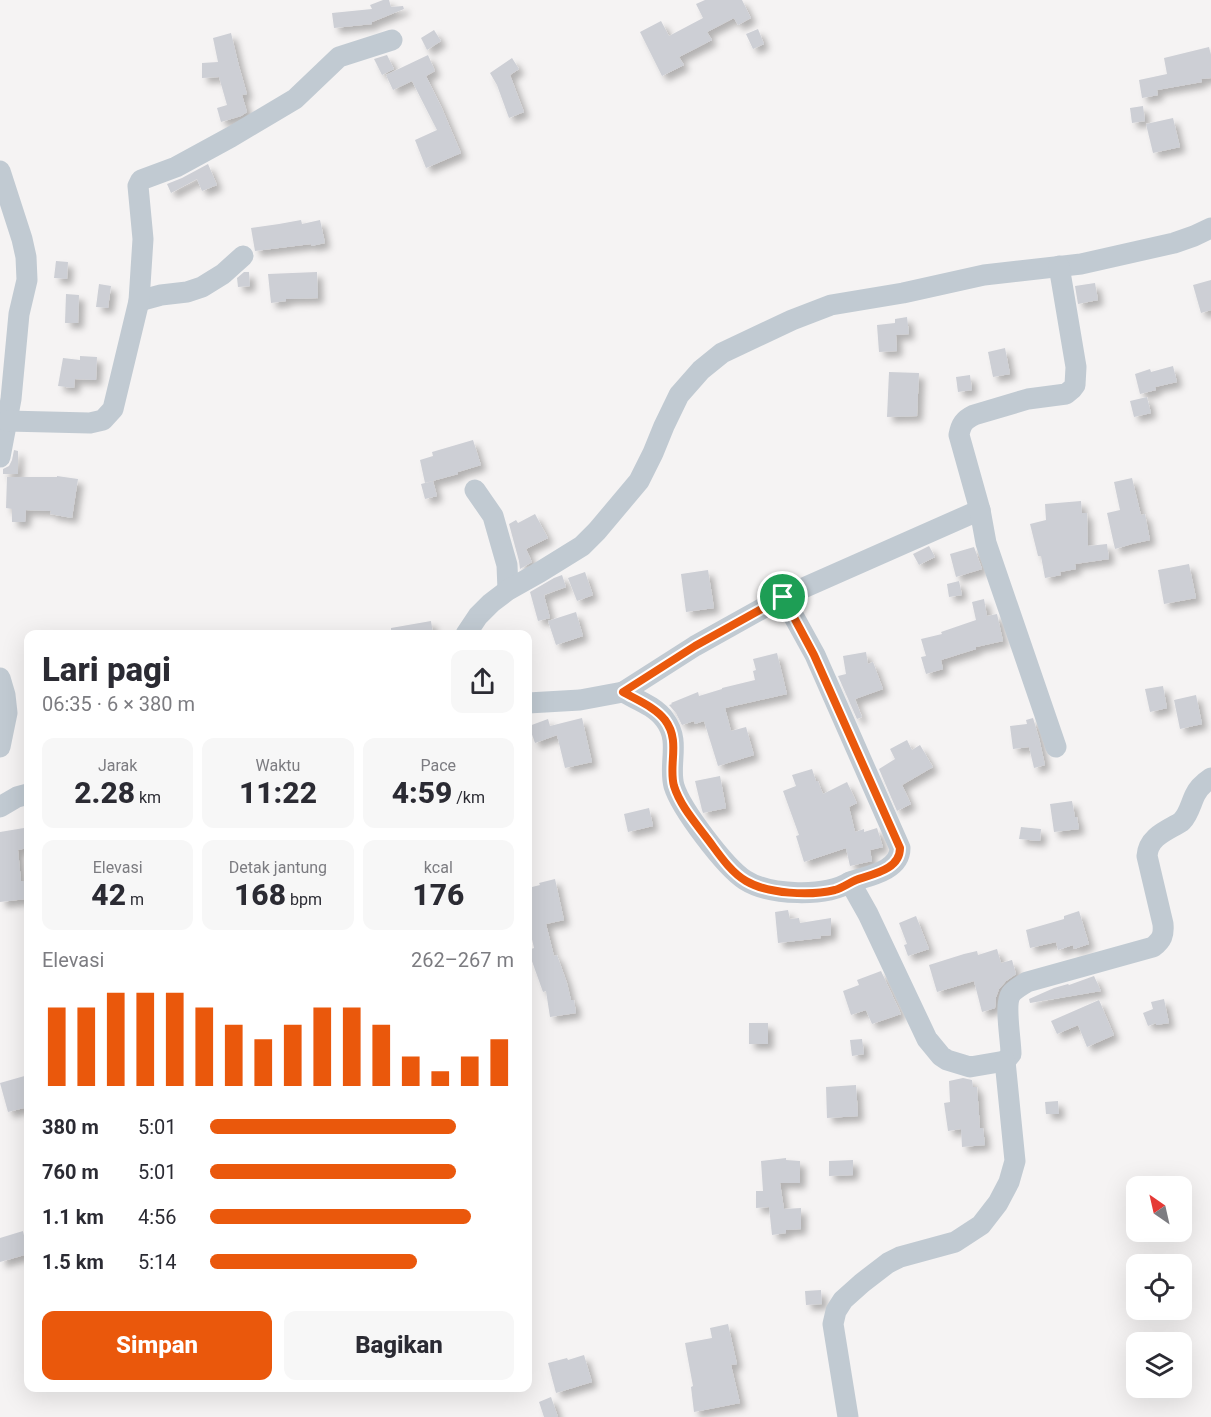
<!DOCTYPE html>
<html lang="id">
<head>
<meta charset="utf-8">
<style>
  body { margin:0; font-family:Roboto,sans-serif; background:#f7f7f7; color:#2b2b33; height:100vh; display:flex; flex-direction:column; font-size:22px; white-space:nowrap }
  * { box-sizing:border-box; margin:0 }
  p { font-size:20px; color:#7c7c81 }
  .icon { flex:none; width:33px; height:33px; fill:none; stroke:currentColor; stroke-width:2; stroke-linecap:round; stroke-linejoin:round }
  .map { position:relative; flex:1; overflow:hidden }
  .details { position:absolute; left:24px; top:630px; width:508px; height:762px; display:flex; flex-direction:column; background:#fff; border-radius:12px; box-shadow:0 6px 24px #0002 }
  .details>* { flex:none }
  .needle { width:39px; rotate:326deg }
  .fabs { position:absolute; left:1126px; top:1176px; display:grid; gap:12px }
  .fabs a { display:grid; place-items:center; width:66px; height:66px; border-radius:12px; background:#fff; box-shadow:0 6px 24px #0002; font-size:30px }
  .pin { position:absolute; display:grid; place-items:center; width:51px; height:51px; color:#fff; margin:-26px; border:3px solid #fff; border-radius:50%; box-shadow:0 2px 6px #0007 }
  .round { display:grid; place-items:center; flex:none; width:63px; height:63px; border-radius:12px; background:#f7f7f7 }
  .overview { display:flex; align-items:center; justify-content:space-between; height:102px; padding:0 18px }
  h1 { font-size:33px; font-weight:800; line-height:45px }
  .metrics { display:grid; grid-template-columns:repeat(3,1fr); gap:9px; height:102px; padding:6px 18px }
  .metrics div { display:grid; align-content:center; border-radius:12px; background:#f7f7f7; text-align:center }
  .metrics b { font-size:30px; font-weight:800 }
  .metrics small { font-size:16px; font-weight:400 }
  .metrics p { font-size:16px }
  .chart { height:168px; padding:12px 18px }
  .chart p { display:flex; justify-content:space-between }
  .chart svg { width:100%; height:108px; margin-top:6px; stroke:#ea580c; stroke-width:6 }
  .button { display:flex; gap:12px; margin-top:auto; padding:12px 18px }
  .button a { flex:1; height:69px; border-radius:12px; background:#ea580c; color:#fff; font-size:24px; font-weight:800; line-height:69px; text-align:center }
  .button a+a { background:#f7f7f7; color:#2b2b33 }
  ul { padding:0 18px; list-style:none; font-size:20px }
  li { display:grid; grid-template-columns:96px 72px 1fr; align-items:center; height:45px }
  li i { height:15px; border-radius:8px; background:#ea580c }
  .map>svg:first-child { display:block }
  .building { fill:#cdcfd5; filter:url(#shadow) }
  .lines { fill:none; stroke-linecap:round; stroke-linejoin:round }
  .minor { stroke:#c1cad2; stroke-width:21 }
  .route-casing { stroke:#fff; stroke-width:12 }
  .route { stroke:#ea580c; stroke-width:8 }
</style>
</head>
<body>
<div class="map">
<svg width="1211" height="1417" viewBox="0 0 1211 1417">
  <defs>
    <filter id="shadow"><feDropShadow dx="5.5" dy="5.5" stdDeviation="3" flood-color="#0004"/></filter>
  </defs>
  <rect width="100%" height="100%" fill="#f5f3f3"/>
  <g class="building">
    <path d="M383 0H389L391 7 403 6 404 9 372 22V24L334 28 332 13 372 9 370 5Z"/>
    <path d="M705 0H742L751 18 738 25 734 18 707 32 712 40 679 57 684 65 662 76 640 32 661 21 669 36 703 18 696 4Z"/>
    <path d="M758 29 764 44 753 49 746 34Z"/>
    <path d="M434 30 441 41 427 50 421 38Z"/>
    <path d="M231 33 239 66 247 94 242 95 247 112 241 116 221 122 217 108 227 105 219 77 202 78V63L218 62 213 38Z"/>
    <path d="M1209 47 1211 55V78L1201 79 1202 82 1157 90 1158 95 1142 98 1139 80 1167 74 1164 58Z"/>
    <path d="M387 55 394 69 382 75 374 59Z"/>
    <path d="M428 55 435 71 426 76 441 106 461 153 426 168 415 140 437 130 412 81 393 90 386 75Z"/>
    <path d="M512 58 519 69 510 75 524 112 509 118 497 85 490 73Z"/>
    <path d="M1143 106 1145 121 1132 123 1130 108Z"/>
    <path d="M1173 118 1180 147 1153 153 1146 124Z"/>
    <path d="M208 164 217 185 202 191 197 179 171 193 167 184 182 178Z"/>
    <path d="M301 220 302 224 320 220 325 243 311 246V244L255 251 251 228 279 224Z"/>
    <path d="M56 261 68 262 67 279 54 278Z"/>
    <path d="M244 272H249L250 286 238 287 237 278Z"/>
    <path d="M317 272 318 298 286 299V301L271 303 268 274Z"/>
    <path d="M1211 280V310L1201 313 1193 285Z"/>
    <path d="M1095 283 1098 300 1078 304 1075 286Z"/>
    <path d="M99 284 111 286 108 308 96 307Z"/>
    <path d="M66 294 79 295 78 323H65Z"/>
    <path d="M907 317 909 334 896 335 897 351 879 352 877 325 895 323V319Z"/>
    <path d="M1005 348 1010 374 993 377 988 352Z"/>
    <path d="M80 356 97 357 96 380 75 379 74 388 58 386 63 358 80 360Z"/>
    <path d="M1173 366 1177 382 1155 387 1156 390 1140 394 1135 374 1150 369 1151 372Z"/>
    <path d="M889 372 919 373 917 416 887 417Z"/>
    <path d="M970 375 972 390 958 392 956 377Z"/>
    <path d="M1147 397 1151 413 1134 417 1130 401Z"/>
    <path d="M473 440 481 465 458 472V474L425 483 420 460 433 456 432 452Z"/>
    <path d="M14 450 18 451V474H3V469L9 466 12 460Z"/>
    <path d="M57 476 78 479 72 518 50 514 51 511 26 510 25 522H12V509L6 508 7 477H57Z"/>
    <path d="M1132 478 1141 515 1145 514 1150 540 1132 544 1115 549 1107 513 1120 510 1114 482Z"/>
    <path d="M433 481 437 496 425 499 421 484Z"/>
    <path d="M1081 501 1082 513H1087L1088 546 1107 544 1109 559 1075 564 1076 569 1060 572 1061 575 1045 578 1041 556H1038L1030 524 1046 520 1045 504Z"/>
    <path d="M535 514 548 538 526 549 532 562 520 569 519 561 509 524 516 520 518 523Z"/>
    <path d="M929 546 935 557 919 565 913 554Z"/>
    <path d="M974 547 982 569 956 577 950 554Z"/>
    <path d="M1189 564 1196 598 1164 604 1158 570Z"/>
    <path d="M708 570 714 608 686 612 681 574Z"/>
    <path d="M585 572 593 595 577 601 568 578Z"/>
    <path d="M562 575 566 587 544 595 550 618 538 621 530 592 554 578Z"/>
    <path d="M959 581 962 595 949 597 947 584Z"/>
    <path d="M984 599 987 616 997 614 1003 641 976 647V649L941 660 943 669 926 674 921 657 926 656 921 639 942 634 941 632 976 620 972 602Z"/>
    <path d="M576 612 583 636 556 645 548 621Z"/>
    <path d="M431 621 433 634H391V628Z"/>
    <path d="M866 652 868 664 873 662 883 689 855 699 862 717 857 719 838 676 846 674 843 656Z"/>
    <path d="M777 653 787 694 725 708 731 731 746 727 754 755 718 766 704 721 695 724 694 721 682 725 676 713 669 705 672 704 671 703 698 692 699 696 722 689V688L755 680 753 671 756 670 753 659Z"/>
    <path d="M1163 686 1167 708 1150 712 1145 689Z"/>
    <path d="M1196 695 1202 724 1180 729 1174 700Z"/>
    <path d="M582 718 592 762 565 768 557 735 535 743 529 726 548 719 550 726Z"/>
    <path d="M1033 718 1039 738 1045 765 1034 768 1029 747 1013 749 1010 726 1027 724 1026 720Z"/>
    <path d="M907 740 912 750 920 745 933 767 902 785 911 804 897 811 879 769 895 759 890 749Z"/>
    <path d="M812 769 816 781H818L823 794 847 782 857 803 849 807 855 832 864 829V832L877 828 883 847 870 850 872 861 850 866 846 848 804 862 796 836 799 835 783 791 796 786 792 775Z"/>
    <path d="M720 776 726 808 703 813 702 810 695 781Z"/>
    <path d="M1072 801 1075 817H1077L1079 829 1054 832 1050 804Z"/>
    <path d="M649 808 653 826 628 832 624 814Z"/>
    <path d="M1021 827 1041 829 1040 841 1019 839Z"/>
    <path d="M24 828 27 848 18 850 21 881H24L26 899 0 902V832Z"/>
    <path d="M555 879 564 920 546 924 554 956 557 955 567 983 571 1000H574L576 1013 550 1017 546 991 543 992 528 950 534 948 528 922V888L540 885 539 883Z"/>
    <path d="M788 910 790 919 799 918 800 923 831 918V935L820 936 821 938 778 943 775 912Z"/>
    <path d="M1079 911 1089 944 1074 949 1073 945 1058 950 1056 942 1030 948 1026 930 1064 919V916Z"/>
    <path d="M916 916 929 949 908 956 904 945 907 944 899 923Z"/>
    <path d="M997 949 1001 963 1012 960 1016 974 1006 981 999 989 996 997 995 1008 982 1012 974 981 937 992 929 965 964 954 977 951 978 955Z"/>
    <path d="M881 971 901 1014 872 1024 866 1010 851 1015 843 991 859 985 857 980Z"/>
    <path d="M1094 976 1101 991 1030 1003 1029 999 1054 988 1068 984 1069 985Z"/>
    <path d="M1164 999 1169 1023 1156 1025V1023L1148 1026 1143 1013 1153 1009 1151 1002Z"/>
    <path d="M1099 1000 1114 1035 1087 1047 1078 1025 1057 1034 1051 1021Z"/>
    <rect x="749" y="1023" width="19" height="21"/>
    <path d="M862 1039 864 1054 852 1056 850 1040Z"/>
    <path d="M28 1075V1107L8 1112 0 1083Z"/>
    <path d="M963 1078 972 1080 973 1087H977L980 1128H983L985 1145 962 1147 961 1129 948 1131 944 1103 950 1102 949 1081Z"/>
    <path d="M856 1085 858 1116 827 1118 826 1087Z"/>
    <path d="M1058 1101 1059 1114H1046L1045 1102Z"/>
    <path d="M786 1158V1160L800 1161V1183H780L784 1209 801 1208V1229L786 1230V1233L772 1235 769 1207 756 1208V1191H763L761 1161Z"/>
    <path d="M853 1160V1175L829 1176V1161Z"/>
    <path d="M23 1231 28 1254 0 1262V1238Z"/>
    <path d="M821 1290 822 1304 806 1305 805 1291Z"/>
    <path d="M728 1324 737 1364 731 1365 740 1403 694 1412 691 1387 693 1386 685 1343 712 1338 710 1328Z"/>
    <path d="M584 1355 592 1382 556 1393 548 1363 567 1358 568 1360Z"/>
    <path d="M551 1397 558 1417H544L539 1402Z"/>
  </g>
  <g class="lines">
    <g class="minor">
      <path d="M0 171 22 239 26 257 27 280 19 314 11 399 0 457"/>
      <path d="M139 301 161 295 187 292 202 287 223 274 243 256"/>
      <path d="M7 421 90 423 103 420 113 409 139 301 143 239 138 186 141 180 176 167 231 137 295 99 339 57 392 40"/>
      <path d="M475 490 493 516 507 565 508 590"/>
      <path d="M783 597 815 655 900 848C900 871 868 876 850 882"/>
      <path d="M466 634 478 616 491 603 508 590 540 572 582 546 597 531 639 481 653 453 664 426 679 395 701 370 722 353 792 320 831 305 903 293 984 275 1081 264 1174 243 1194 236 1211 228"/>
      <path d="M0 678 5 695 7 713 0 747"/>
      <path d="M623 692C637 700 655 706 665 720 681 741 668 764 674 786 681 809 725 867 745 880 770 896 826 897 850 882L868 914 927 1039 941 1056 947 1060 970 1067 1005 1061 1011 1054C1011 1040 1004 1004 1011 994 1015 989 1021 986 1027 982L1153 947C1162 940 1164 935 1163 924L1147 856C1148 840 1161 833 1174 826 1176 825 1181 822 1182 821 1189 814 1191 803 1195 795 1198 788 1205 782 1211 778"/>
      <path d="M528 703 580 700 623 692 695 646 783 597 980 510"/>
      <path d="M1056 747 986 543 980 510 959 435C961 424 964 420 974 415L1028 399 1066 394 1072 389 1075 385 1076 367 1059 266"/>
      <path d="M0 807 17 797 28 794"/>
      <path d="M848 1417 833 1324 836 1311 843 1300 862 1283 888 1263 900 1257 955 1242 981 1225 998 1203 1009 1182 1015 1161 1005 1061"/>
    </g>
  </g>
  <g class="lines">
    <g class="route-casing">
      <path id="route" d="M783 597 814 655 900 848C900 870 872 874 856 880 849 883 842 888 835 890 810 896 768 894 746 881 729 871 717 851 706 837 694 821 680 805 674 786 668 765 681 741 665 720 655 707 637 700 623 692L695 646Z"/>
    </g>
    <use href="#route" class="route"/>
  </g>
</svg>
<div class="fabs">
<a><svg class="needle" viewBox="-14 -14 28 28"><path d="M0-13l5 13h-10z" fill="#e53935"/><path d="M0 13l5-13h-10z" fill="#7c7c81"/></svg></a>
<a><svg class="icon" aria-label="locate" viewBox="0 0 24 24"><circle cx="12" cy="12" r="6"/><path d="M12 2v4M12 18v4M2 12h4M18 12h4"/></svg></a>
<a><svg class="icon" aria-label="layers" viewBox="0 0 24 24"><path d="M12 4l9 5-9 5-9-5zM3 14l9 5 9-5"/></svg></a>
</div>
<div class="pin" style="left:783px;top:597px;background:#1e9e55"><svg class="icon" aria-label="arrive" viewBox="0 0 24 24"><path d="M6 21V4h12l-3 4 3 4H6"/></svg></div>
<section class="details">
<div class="overview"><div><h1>Lari pagi</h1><p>06:35 · 6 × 380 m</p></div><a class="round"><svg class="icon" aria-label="share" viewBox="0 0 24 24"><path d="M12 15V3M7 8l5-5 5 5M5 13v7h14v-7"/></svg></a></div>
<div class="metrics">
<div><p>Jarak</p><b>2.28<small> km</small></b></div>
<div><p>Waktu</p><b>11:22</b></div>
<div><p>Pace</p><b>4:59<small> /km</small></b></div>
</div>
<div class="metrics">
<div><p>Elevasi</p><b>42<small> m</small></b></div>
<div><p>Detak jantung</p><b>168<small> bpm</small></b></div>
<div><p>kcal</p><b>176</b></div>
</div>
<div class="chart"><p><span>Elevasi</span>262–267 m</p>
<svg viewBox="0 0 160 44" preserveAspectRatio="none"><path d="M5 44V12M15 44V12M25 44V6M35 44V6M45 44V6M55 44V12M65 44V19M75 44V25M85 44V19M95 44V12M105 44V12M115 44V19M125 44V32M135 44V38M145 44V32M155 44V25"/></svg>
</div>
<ul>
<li><b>380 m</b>5:01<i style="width:81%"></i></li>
<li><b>760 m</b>5:01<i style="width:81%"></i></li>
<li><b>1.1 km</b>4:56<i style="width:86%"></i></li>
<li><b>1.5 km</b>5:14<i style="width:68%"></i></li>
</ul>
<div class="button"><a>Simpan</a><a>Bagikan</a></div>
</section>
</div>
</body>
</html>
